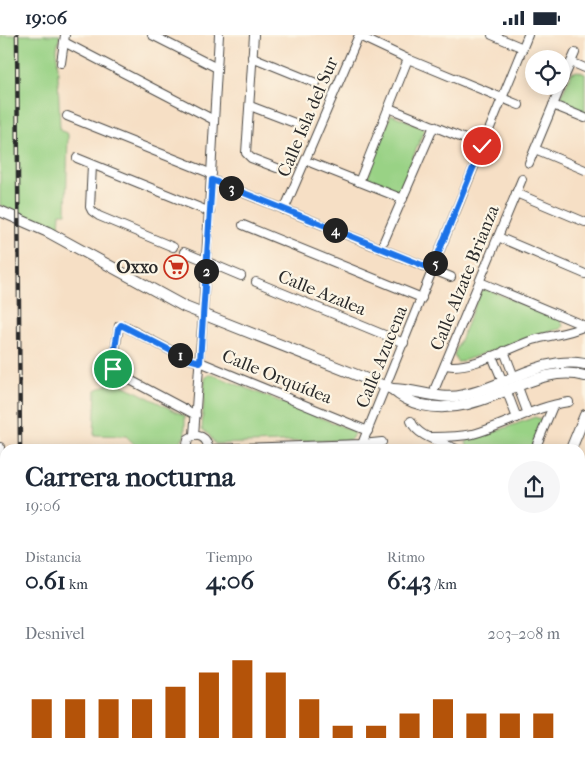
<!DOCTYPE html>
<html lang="es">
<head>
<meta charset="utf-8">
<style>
  body { margin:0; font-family:"IM FELL French Canon",serif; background:#f6f6f7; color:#1f2937; height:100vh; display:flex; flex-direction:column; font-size:19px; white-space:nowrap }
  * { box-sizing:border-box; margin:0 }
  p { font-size:16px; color:#747a83 }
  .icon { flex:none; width:28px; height:28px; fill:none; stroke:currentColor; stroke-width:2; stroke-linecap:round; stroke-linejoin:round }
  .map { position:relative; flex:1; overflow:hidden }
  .details { position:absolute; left:0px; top:409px; width:585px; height:321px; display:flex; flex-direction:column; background:#fff; border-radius:15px 15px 0 0; box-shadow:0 2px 12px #0003 }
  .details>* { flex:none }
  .fabs { position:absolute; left:525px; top:15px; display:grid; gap:10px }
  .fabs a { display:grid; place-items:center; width:45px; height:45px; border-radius:50%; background:#fff; box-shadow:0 2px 12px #0003; font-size:25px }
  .pin { position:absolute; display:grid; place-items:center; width:42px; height:42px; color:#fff; margin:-21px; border:2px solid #fff; border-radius:50%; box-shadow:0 1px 5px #0007 }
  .km { position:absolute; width:25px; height:25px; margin:-12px; border-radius:50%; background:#222; color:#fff; font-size:14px; line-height:25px; text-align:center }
  .round { display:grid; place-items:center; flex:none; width:52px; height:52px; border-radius:26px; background:#f6f6f7 }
  .summary { display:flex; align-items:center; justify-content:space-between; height:85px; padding:0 25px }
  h1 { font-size:28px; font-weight:800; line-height:38px }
  .metrics { display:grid; grid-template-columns:repeat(3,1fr); gap:8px; height:85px; padding:5px 25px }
  .metrics div { display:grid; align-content:center }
  .metrics b { font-size:25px; font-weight:800 }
  .metrics small { font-size:14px; font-weight:400 }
  .metrics p { font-size:14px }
  .chart { height:140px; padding:10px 25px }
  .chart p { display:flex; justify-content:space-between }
  .chart svg { width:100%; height:90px; margin-top:5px; stroke:#b45309; stroke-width:6 }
  .status { display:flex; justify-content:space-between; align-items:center; height:35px; padding:0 25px; background:#fff; direction:ltr }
  .status svg { height:14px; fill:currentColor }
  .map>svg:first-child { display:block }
  .green { fill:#99d285; stroke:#627e58 }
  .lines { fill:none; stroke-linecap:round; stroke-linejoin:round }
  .minor-casing { stroke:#494642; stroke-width:10 }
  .tertiary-casing { stroke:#494642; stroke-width:12 }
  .minor { stroke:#fff; stroke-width:8 }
  .tertiary { stroke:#fff; stroke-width:10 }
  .rail-casing { stroke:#2b2b2b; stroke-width:4.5 }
  .rail { stroke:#fcf5e5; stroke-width:2.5; stroke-dasharray:8; stroke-linecap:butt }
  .route-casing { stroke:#fff; stroke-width:10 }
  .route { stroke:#1a73e8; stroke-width:6 }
  .labels { text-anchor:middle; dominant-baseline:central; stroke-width:4.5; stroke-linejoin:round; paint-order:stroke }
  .street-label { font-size:18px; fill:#2b2b2b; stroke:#fcf5e5 }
  .poi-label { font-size:18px; font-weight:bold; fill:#2b2b2b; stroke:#fcf5e5; text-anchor:end }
</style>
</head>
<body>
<div class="status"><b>19:06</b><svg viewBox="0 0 49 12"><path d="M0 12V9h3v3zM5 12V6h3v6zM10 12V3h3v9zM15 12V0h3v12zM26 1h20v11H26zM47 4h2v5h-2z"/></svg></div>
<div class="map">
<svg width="585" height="729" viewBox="0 0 585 729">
  <rect width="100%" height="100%" fill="#fcf5e5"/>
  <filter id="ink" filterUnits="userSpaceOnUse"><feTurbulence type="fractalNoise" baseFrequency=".02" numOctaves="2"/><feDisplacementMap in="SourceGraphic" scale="10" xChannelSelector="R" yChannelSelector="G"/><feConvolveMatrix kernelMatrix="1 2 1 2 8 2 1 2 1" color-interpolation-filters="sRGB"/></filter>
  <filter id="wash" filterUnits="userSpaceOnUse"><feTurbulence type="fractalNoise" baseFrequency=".0096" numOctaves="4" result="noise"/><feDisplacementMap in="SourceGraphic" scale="20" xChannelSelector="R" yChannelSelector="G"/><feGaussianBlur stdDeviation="1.12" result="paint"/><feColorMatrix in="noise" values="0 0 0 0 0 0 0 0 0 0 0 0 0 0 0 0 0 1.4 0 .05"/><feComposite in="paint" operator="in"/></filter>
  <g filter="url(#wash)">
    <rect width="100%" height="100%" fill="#f6dfc5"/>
    <g class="green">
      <path d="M0 0H60L57 13 60 95 68 99 66 178H60L59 193 54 195 0 170Z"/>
      <path d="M578 36 585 39V79L564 70 560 65 571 38Z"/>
      <path d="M391 79 425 93 398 159 366 147Z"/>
      <path d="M483 254 489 255 561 285 563 291 561 294 541 298 460 327H457L454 320 480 257Z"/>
      <path d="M211 339 351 395 354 398 352 403 350 405 215 409 209 400 202 394 205 344 207 341Z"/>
      <path d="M115 346 185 381V400L178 410 138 413 126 401 94 400 96 355Z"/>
      <path d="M535 382 541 384 542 388 531 414H468L466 407 469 404 494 397Z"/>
      <path d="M334 725H418L416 729H332Z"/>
    </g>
  </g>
  <g filter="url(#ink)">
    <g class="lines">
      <g class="minor-casing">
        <g id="minor">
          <path d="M152 0 217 33"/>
          <path d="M254 0 246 118 251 123 277 133"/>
          <path d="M492 0 523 13"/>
          <path d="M359 1 408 24 519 70"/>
          <path d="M64 7 214 85"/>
          <path d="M252 22 316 48"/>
          <path d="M571 27 585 33"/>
          <path d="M61 28 65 0"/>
          <path d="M561 50 575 18"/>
          <path d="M553 70 585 83"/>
          <path d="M250 71 300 90"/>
          <path d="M389 73 482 111"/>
          <path d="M67 81 212 139"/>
          <path d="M535 114 585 135"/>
          <path d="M77 123 210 177"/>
          <path d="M312 128 403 164"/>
          <path d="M529 128 561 51"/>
          <path d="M92 130 90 172 92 176 99 181 173 212"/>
          <path d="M212 145 451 242"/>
          <path d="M359 147 408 24"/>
          <path d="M516 158 585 187"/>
          <path d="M284 175 359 0"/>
          <path d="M243 190 422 263"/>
          <path d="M498 202 585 239"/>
          <path d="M384 206 434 91"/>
          <path d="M184 217 241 241"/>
          <path d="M432 234 528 0"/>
          <path d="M256 247 404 308"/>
          <path d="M480 247 585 291"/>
          <path d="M504 316 514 342"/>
          <path d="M492 321 503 347"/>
          <path d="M445 330C468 336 510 313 533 305 550 300 569 299 585 291"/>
          <path d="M518 352 528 379"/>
          <path d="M435 353 522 144"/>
          <path d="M507 357 517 383"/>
          <path d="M196 380 115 337 113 327 119 291H124L185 323 200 327 368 396"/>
          <path d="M411 386C417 402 442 407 456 414"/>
          <path d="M194 400 203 278 219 0"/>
          <path d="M431 402C445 402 459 402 473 399 506 390 536 371 569 367"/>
          <path d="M0 412 5 460"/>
          <path d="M186 414 188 404C197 397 208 402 208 414"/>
          <path d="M211 414 362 409 382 407"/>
          <path d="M360 414 430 241"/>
          <path d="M535 414 553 371"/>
          <path d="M580 490 585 492"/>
          <path d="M580 540 585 543"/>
          <path d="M0 541 5 543"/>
          <path d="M580 591 585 593"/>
          <path d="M580 642 585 644"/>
          <path d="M580 693 585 695"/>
          <path d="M532 725 542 729"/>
        </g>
      </g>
      <g class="tertiary-casing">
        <g id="tertiary">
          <path d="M0 176 48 197 185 272 392 354C402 363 410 367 422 370 484 384 533 326 585 341"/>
          <path d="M392 354C417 354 439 366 464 360 505 352 542 320 585 329"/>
          <path d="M571 414 585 380"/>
          <path d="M580 446 585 435"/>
          <path d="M0 643 5 645"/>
          <path d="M163 725 171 729"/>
          <path d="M183 725 191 729"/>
          <path d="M440 729 442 725"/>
          <path d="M455 729 456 725"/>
        </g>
      </g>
      <use href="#minor" class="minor"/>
      <use href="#tertiary" class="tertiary"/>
      <g class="rail-casing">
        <g id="rail">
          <path d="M17 0 20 414"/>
          <path d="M24 725V729"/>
        </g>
      </g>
      <use href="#rail" class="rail"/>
    </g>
  </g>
  <g class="lines" filter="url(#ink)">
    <g class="route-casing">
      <path id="route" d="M113 334V327L118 294 121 290 185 323 200 327 212 145 432 234 482 111"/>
    </g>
    <use href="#route" class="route"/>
  </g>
  <defs>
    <g id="supermarket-ring" transform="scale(1.25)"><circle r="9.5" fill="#fcf5e5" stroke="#c8321e" stroke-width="1.5"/><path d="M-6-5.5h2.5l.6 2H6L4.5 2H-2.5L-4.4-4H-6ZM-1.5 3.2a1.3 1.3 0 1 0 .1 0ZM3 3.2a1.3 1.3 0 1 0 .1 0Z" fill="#c8321e"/></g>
  </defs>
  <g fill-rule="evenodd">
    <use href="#supermarket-ring" x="176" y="232"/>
  </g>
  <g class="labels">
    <g class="street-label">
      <text transform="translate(308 82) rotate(-67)">Calle Isla del Sur</text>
      <text transform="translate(465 243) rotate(-68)">Calle Alzate Brianza</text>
      <text transform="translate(322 258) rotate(22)">Calle Azalea</text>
      <text transform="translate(382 322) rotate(-68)">Calle Azucena</text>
      <text transform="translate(277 342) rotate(22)">Calle Orquídea</text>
    </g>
    <g class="poi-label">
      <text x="158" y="232">Oxxo</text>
    </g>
  </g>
</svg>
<div class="fabs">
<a><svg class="icon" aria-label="locate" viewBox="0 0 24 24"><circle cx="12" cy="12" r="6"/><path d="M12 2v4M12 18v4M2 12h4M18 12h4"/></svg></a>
</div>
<div class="pin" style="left:113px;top:334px;background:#1e9e55"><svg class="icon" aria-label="arrive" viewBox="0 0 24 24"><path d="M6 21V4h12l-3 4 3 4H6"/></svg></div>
<div class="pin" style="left:482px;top:111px;background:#d93025"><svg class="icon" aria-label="check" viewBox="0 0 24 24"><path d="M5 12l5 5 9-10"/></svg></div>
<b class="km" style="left:180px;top:320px">1</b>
<b class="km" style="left:206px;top:236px">2</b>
<b class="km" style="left:231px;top:153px">3</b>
<b class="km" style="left:335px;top:195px">4</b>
<b class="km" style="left:435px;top:228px">5</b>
<section class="details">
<div class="summary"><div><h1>Carrera nocturna</h1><p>19:06</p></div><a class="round"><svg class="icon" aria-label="share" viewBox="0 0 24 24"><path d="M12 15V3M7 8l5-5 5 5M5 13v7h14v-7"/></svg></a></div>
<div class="metrics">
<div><p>Distancia</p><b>0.61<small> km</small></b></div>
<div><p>Tiempo</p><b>4:06</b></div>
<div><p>Ritmo</p><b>6:43<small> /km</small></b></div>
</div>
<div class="chart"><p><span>Desnivel</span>203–208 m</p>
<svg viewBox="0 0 160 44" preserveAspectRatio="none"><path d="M5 44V25M15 44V25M25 44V25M35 44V25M45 44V19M55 44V12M65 44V6M75 44V12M85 44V25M95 44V38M105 44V38M115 44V32M125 44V25M135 44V32M145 44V32M155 44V32"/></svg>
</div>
</section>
</div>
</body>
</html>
